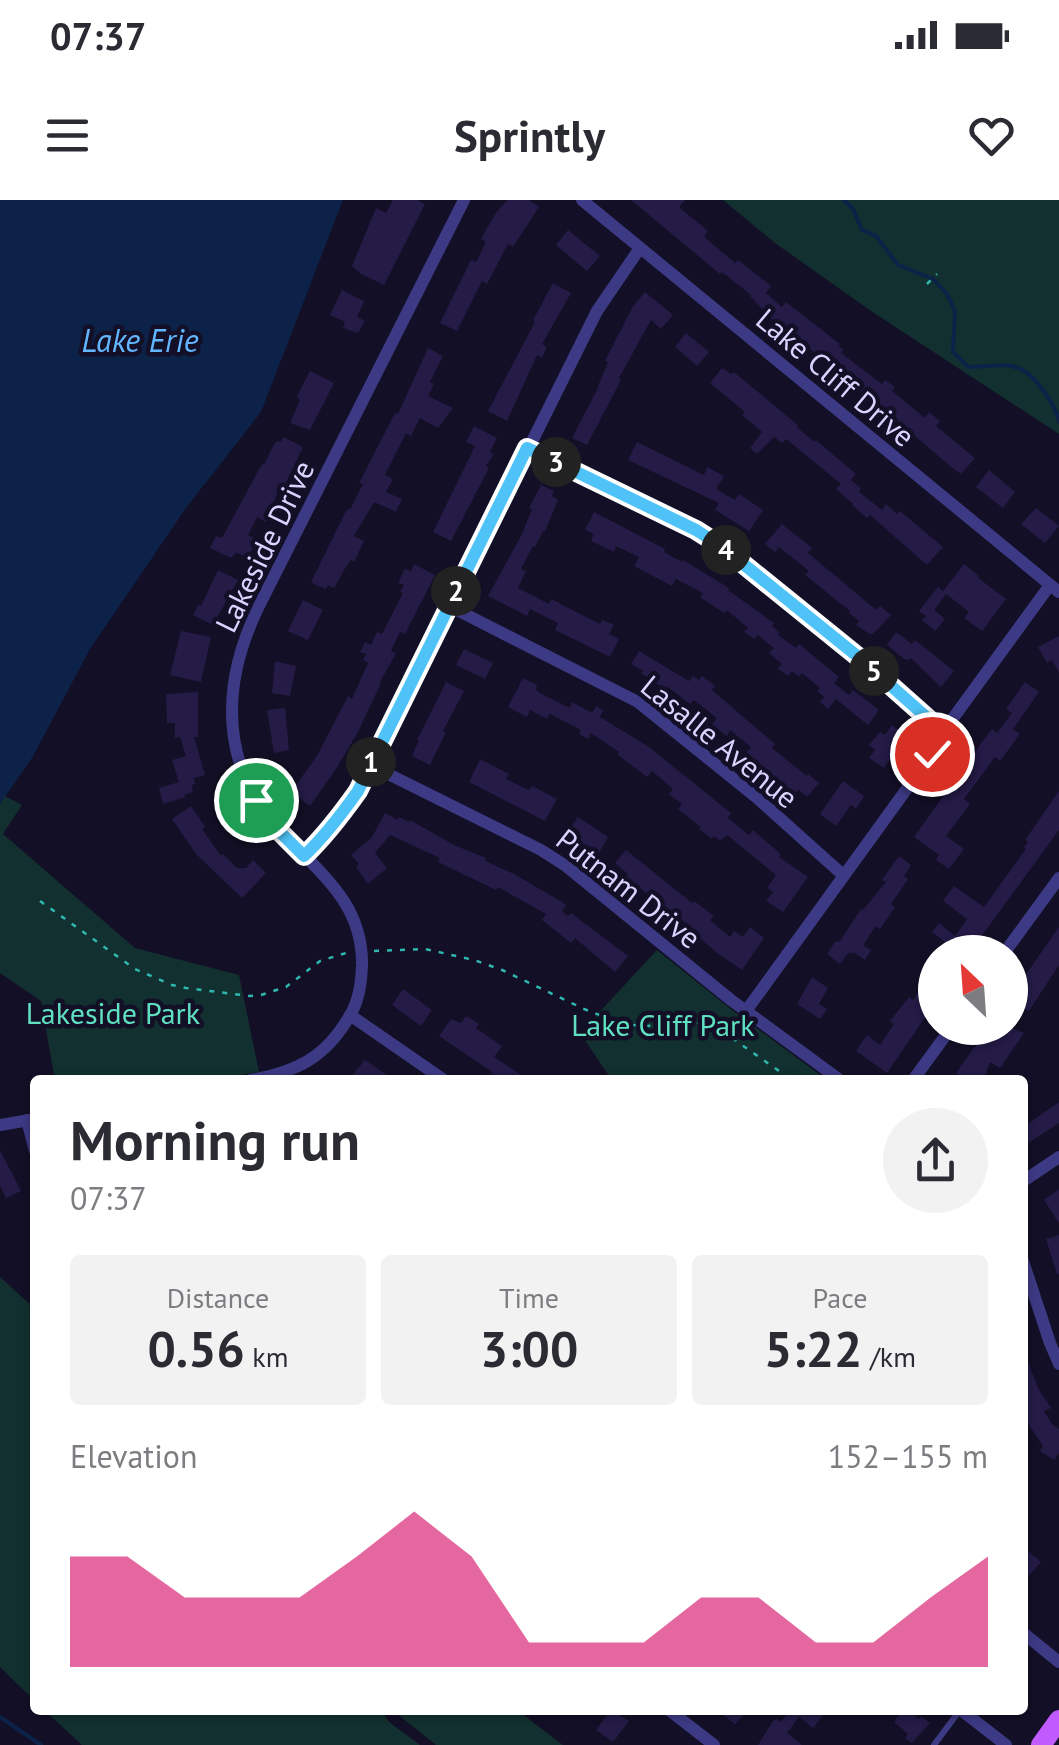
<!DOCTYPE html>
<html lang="en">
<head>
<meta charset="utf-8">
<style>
  body { margin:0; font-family:"PT Sans",sans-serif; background:#f2f2f3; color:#2b2b33; height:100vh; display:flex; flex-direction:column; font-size:38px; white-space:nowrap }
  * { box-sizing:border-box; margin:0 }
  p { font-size:32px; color:#7c7c81 }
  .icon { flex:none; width:55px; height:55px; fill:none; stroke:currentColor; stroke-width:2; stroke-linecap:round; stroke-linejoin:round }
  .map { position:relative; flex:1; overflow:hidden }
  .details { position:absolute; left:30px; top:875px; width:998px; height:640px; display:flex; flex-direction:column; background:#fff; border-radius:10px; box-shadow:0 2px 8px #0004 }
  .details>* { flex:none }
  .needle { width:65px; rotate:335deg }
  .buttons { position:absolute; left:918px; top:735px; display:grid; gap:20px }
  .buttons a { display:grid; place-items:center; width:110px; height:110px; border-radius:50%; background:#fff; box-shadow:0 2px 8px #0004; font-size:50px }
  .pin { position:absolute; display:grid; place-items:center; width:85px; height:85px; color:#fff; margin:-42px; border:5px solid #fff; border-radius:50%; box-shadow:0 2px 10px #0007 }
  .km { position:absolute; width:50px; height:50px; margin:-25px; border-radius:50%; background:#222; color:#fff; font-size:28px; line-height:50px; text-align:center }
  .round { display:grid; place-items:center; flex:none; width:105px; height:105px; border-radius:52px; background:#f2f2f3 }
  .summary { display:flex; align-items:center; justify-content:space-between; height:170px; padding:0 40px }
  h1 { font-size:55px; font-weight:700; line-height:75px }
  .metrics { display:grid; grid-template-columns:repeat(3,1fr); gap:15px; height:170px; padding:10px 40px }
  .metrics div { display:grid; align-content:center; border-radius:10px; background:#f2f2f3; text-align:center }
  .metrics b { font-size:50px; font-weight:700 }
  .metrics small { font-size:28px; font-weight:400 }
  .metrics p { font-size:28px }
  .chart { height:280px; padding:20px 40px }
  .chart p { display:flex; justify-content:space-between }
  .chart svg { width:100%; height:180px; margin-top:10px; fill:#db2777; opacity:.7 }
  .status { display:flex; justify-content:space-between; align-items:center; height:70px; padding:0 50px; background:#fff; direction:ltr }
  .status svg { height:28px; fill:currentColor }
  header { display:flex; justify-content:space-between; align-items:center; height:130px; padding:0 40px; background:#fff; font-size:45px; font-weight:700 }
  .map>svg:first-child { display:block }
  .green { fill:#12302f }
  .water { fill:#0c2248 }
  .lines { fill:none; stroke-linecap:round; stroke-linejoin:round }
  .stream { stroke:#0c2248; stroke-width:4 }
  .building { fill:#241b47 }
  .path { stroke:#2fb8b0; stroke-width:2.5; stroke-dasharray:5 8; stroke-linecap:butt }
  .lane { stroke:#3d3a85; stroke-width:6 }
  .street { stroke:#3d3a85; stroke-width:12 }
  .primary { stroke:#c25bff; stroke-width:20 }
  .route-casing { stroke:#fff; stroke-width:20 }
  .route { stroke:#4fc3f7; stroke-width:12 }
  .labels { text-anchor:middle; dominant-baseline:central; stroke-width:9; stroke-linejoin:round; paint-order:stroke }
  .street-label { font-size:30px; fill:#d9d4ff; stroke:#130f26 }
  .park-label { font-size:30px; fill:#5fe0c0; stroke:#130f26 }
  .water-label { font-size:32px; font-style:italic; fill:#62b6ff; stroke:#130f26 }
</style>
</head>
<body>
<div class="status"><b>07:37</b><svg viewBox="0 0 49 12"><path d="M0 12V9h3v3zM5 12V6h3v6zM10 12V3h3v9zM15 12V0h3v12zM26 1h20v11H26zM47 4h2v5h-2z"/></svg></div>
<header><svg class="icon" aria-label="menu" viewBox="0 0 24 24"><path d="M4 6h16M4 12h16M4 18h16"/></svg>Sprintly<svg class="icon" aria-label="heart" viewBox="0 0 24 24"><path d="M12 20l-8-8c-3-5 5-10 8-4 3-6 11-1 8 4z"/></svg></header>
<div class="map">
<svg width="1059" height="1545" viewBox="0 0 1059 1545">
  <rect width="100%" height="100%" fill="#130f26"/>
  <g class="green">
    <path d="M723 0H1059V234L871 111 775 43Z"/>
    <path d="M5 596 22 605 3 634 135 748 239 775 259 872 211 880H55L41 801 0 773V604Z"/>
    <path d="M657 750 732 810 827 880H614L609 876 580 833Z"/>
    <path d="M0 1077 35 1109V1501L0 1467Z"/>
    <path d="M44 1510H381L389 1522 420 1545H82Z"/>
    <path d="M392 1510H517L563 1545H436Z"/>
  </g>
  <path class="water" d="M0 0H343L261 212 186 308 90 449 32 558 0 604Z"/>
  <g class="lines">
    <g class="stream">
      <path d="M844 0 853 9 862 30 876 36 898 65 933 79 947 94 955 111 953 152 968 167C1007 166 1020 157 1045 193 1052 203 1057 211 1059 222"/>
      <path d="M0 1517 41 1545"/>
    </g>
  </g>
  <g class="building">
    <path d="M393 0H417L425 4 384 85 361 74 352 66 376 8 386 13Z"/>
    <path d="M507 0H529L539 7 513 47 508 44 487 84 482 81 457 131 440 123 471 60 476 62 486 42 481 39 495 14Z"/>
    <path d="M631 0H685L679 7 708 31 704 37 735 63 738 60 771 86 766 93 782 107 786 102 840 144 838 146 844 150 841 153 882 184 885 180 895 187 892 191 925 218 929 212 940 221 936 226 975 258 961 274 951 267 876 202 846 180 848 179 772 119 750 96 751 95 722 72 720 74Z"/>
    <path d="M568 30 600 56 587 71 556 45Z"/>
    <path d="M553 83 571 93 542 144 547 147 542 158 537 155 507 221 488 211 535 122 533 120Z"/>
    <path d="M342 90 364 101 357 117 365 121 358 133 343 128 345 122 330 115Z"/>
    <path d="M645 92 673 115 661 129 651 120 619 178 621 180 587 245 572 238 599 186H598L608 162 605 161 633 106Z"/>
    <path d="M686 133 709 152 697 166 675 147Z"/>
    <path d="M428 148 443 156 430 182 434 184 428 196 453 208 438 228 420 218 411 236 406 233 385 275 393 279 386 292 402 299 396 312 374 302 354 336 364 341 354 362 351 360 347 365 334 388 328 385 326 389 316 385 311 382 346 311 351 308 363 284 359 283 395 213 398 214Z"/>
    <path d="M722 168 731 174 734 172 798 225 797 227 814 242 816 240 856 274 851 280 861 288 859 292 882 310 886 304 897 314 900 311 943 347 927 365 870 315 867 318 852 305 853 304 836 289 841 284 786 239 782 243 774 237 757 254 750 248 762 232 742 215 745 212 710 183Z"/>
    <path d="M310 171 334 183 310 230 290 223 300 200 297 196Z"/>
    <path d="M474 226 497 238 490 252 494 254 486 266 489 268 451 341 433 332 475 246 466 242Z"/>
    <path d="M283 237 303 247 282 291 278 289 270 316 266 322 257 317 248 335 257 339 248 357 236 353 231 358 210 348 216 336 222 338 262 264 264 265 274 244 277 241 281 242Z"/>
    <path d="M637 242 704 275 707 267 724 276 716 289 735 300 739 294 763 310 749 331 715 310 719 303 628 260Z"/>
    <path d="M989 270 1015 292 1003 308 976 287Z"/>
    <path d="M541 285 554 291 552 296 558 300 545 331H543L535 347 533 346 521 369 526 371 518 388 549 404 551 399 600 424 602 420 614 425 609 434 619 439 610 457 555 430 558 423 530 409 527 416 488 396 522 334 532 309 529 308Z"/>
    <path d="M1036 308 1059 326 1045 343 1021 324Z"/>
    <path d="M594 312 665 349 664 352 682 362 683 360 729 388 728 390 774 423 772 426 780 433 778 435 796 448 799 444 839 477 834 483 849 495 853 490 879 510 868 525 836 499 828 509 820 502 824 497 817 491 820 488 802 473 799 477 792 471 788 476 778 469 782 464 769 453 774 448 758 435 754 439 744 432 748 428 727 410 724 413 700 397 703 393 676 379 672 386 634 366 639 357 616 346 614 352 591 341 594 334 585 330Z"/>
    <path d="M782 324 812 348 808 353 876 410 880 406 891 415 873 434H870L856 425 859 421 849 413 850 411 805 375 809 371 779 347 775 352 765 344Z"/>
    <path d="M414 364 435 375 405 434 400 432 391 451 396 453 380 482 381 483 358 532 336 569 310 606 291 592 317 556 348 496 352 499 368 463 363 460 366 454 360 452 365 442 371 445 377 432 382 434 403 393 400 392 404 385 398 383 405 369 411 371Z"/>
    <path d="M964 364 979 376 978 378 1006 399 982 431 964 418 969 412 946 394 934 410 945 419 935 431 922 420 926 416 919 411 938 387 943 391Z"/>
    <path d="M218 370 238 380 213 425 193 415 198 405 201 406Z"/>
    <path d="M303 400 323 410 308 440 288 431Z"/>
    <path d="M181 431 211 437 201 482 170 475Z"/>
    <path d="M896 432 912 444 915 440 954 471 941 487 911 458 908 460 904 459 887 445Z"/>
    <path d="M1059 436V473L1052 460 1047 463 1038 447Z"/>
    <path d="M464 449 493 463 485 479 456 465Z"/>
    <path d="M639 451 689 481 693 476 699 480 702 476 715 486 712 490 775 544 772 548 807 576 808 574 819 583 807 597 799 590 795 593 746 553 751 547 730 530 727 536 712 524 717 518 694 500 690 504 668 487 666 490 641 473 643 471 631 464Z"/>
    <path d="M275 461 296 466 290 496 272 493Z"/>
    <path d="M523 478 537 485 536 489 538 492 570 508 572 502 592 513 596 506 603 510 600 517 649 547 731 613 728 618 749 635 753 630 781 654 779 657 808 677 783 712 766 701 773 692 767 688 776 675 727 635 720 641 714 636 712 639 699 629 701 627 678 609 682 604 669 594 673 589 652 571 647 577 617 554 619 552 591 533 588 539 579 534 581 530 550 514 547 519 530 510 527 517 508 507Z"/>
    <path d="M446 482 464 491 443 531 446 532 430 565 412 556 419 540H417Z"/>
    <path d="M1025 482 1039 492 1013 529 1020 534 1000 561 995 557 964 599 970 604 946 636 964 649 949 669 936 660 939 655 914 637 982 542 992 529 997 533 1012 513 1006 509Z"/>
    <path d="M198 492V537H194L205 575 194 578 195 584 192 585 193 592 184 595 186 597 163 604 159 588 179 582 172 560 186 556 180 537 175 538V523H167L166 494Z"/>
    <path d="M285 508 289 550 274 553 267 510Z"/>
    <path d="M892 525 907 536 884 568 869 558 875 550 869 545 880 532 885 535Z"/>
    <path d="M480 559 509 574 506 579 529 590 532 586 557 599 545 621 469 582Z"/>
    <path d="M843 581 864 596 856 609 851 605 836 626 820 614Z"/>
    <path d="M1059 591V630L970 752H958L932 732 939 723 955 736 967 719 943 701 954 686 984 707 1026 649 1024 647 1028 642 1025 640Z"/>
    <path d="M191 606 205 627 202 629 221 656 223 654 237 668H246L253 660 266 673 242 698 196 654 172 619Z"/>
    <path d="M385 613 398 620 399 617 409 622 410 620 454 645 486 658 485 661 514 674 562 702 566 705 562 711 568 716 571 713 628 756 615 772 575 738 571 743 542 720 546 714 498 687 496 690 438 662 440 658 390 635 375 653 387 668 368 684 356 667 359 664 351 655 372 637Z"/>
    <path d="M578 617 608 637 598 655 567 634Z"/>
    <path d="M626 650 692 703 694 701 714 716 710 720 730 737 734 731 743 737 750 727 764 738 742 770 716 752 690 729 691 727 625 677 628 674 615 663Z"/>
    <path d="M899 656 911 665 904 676 908 679 891 704 895 707 880 729 876 726 863 745 871 750 865 760 853 752 852 754 849 752 840 764 827 754 835 742 840 741 861 709 863 710 886 682 882 680Z"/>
    <path d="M1059 727V765L1029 811 1025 809 1012 828 1024 833 1000 868 990 862 985 876 981 880H967L956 873 988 828H1010V797Z"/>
    <path d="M935 768V803L887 873 856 851 867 835 880 845 894 824 890 821 909 797 913 800Z"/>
    <path d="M812 777 828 788 819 804 827 809 820 819 797 804Z"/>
    <path d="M403 789 432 810 421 826 392 805Z"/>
    <path d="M466 816 479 824 476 828 502 846 494 857 529 880H499L491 874 492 872 439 836 451 819 461 823Z"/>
    <path d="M365 860 394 880H348Z"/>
    <path d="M1059 902V923L1022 947V928Z"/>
    <path d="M0 950 21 991 6 998 0 986Z"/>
    <path d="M1059 989V1023L1044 1000Z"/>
    <path d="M1059 1035V1074H1057L1046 1039Z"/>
    <path d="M1022 1147 1039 1190 1051 1208 1044 1211 1052 1224 1059 1229V1253L1054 1260 1040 1251 1043 1246 1027 1222 1022 1224Z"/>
    <path d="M1022 1346 1041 1362 1022 1383Z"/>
    <path d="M611 1510 629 1521 613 1542 596 1530Z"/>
    <path d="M717 1510H749L735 1524Z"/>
    <path d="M790 1510H827L813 1528 799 1517 787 1533 802 1545H758L773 1521 777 1519 781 1522Z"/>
    <path d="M903 1510H907L919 1519 921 1516 930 1523 912 1543 905 1538 908 1534 894 1522Z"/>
  </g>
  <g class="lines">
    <g class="path">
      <path d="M927 84 937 74"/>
      <path d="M40 701 135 769 172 785 186 788 250 796 261 795 286 787 320 761 346 753"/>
      <path d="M374 751 425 749 474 760 502 770 584 809 623 824 644 826 704 823 719 829 792 880"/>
    </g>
    <path class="lane" d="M934 1545 960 1510"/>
    <g class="street">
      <path d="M582 0 1059 392"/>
      <path d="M527 248 695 331 721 346 862 460 943 532"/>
      <path d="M449 406 638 502 756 597 843 675"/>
      <path d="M370 565 541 650 566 666 731 800 840 880"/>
      <path d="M304 656 322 639 358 591 597 111 640 48"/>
      <path d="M1005 752 1059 678"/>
      <path d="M746 811 932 554 943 532 1050 385"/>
      <path d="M350 815 444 880"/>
      <path d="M251 880C296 872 325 858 349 817 359 801 361 785 362 766 364 677 275 653 245 578 222 521 232 462 258 408L464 0"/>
      <path d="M913 880 951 828"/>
      <path d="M27 920 35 951"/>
      <path d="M0 925 35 919"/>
      <path d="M1022 982 1059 957"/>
      <path d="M1022 1058 1050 1143 1059 1164"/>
      <path d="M1022 1432 1059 1462"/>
      <path d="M669 1510 714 1545"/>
      <path d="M961 1510 1006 1545"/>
    </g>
    <path class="primary" d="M1041 1545 1059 1520"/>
  </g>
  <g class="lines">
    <g class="route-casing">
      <path id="route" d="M256 600 274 626 304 656C325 636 341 615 358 591L527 248 696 330 721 346 862 460 943 532 932 554"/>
    </g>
    <use href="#route" class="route"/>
  </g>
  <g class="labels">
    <g class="street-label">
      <text transform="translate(836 177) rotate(40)">Lake Cliff Drive</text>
      <text transform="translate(264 346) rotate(-64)">Lakeside Drive</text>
      <text transform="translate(720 541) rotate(39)">Lasalle Avenue</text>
      <text transform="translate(629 688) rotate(38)">Putnam Drive</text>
    </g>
    <g class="park-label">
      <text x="113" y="812">Lakeside Park</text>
      <text x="663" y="824">Lake Cliff Park</text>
    </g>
    <g class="water-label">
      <text x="140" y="140">Lake Erie</text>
    </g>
  </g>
</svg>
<div class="buttons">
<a><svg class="needle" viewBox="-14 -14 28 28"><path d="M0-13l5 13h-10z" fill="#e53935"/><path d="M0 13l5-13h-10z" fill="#7c7c81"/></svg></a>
</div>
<div class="pin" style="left:256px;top:600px;background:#1e9e55"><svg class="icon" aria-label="arrive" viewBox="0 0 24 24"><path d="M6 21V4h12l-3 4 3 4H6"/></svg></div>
<div class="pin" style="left:932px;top:554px;background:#d93025"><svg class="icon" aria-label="check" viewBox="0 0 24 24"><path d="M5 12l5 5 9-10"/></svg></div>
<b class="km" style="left:371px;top:562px">1</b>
<b class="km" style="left:456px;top:391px">2</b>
<b class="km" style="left:556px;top:262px">3</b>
<b class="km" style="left:726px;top:350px">4</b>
<b class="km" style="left:874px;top:471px">5</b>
<section class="details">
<div class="summary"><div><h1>Morning run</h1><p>07:37</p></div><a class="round"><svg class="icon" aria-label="share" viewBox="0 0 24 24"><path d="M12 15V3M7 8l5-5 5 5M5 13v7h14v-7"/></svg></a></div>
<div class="metrics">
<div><p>Distance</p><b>0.56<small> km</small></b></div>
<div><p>Time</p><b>3:00</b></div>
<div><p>Pace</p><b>5:22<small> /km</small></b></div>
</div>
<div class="chart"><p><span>Elevation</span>152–155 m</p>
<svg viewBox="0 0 160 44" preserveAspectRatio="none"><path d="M0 44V17L10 17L20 27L30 27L40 27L50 17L60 6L70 17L80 38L90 38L100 38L110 27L120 27L130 38L140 38L150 27L160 17V44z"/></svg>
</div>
</section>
</div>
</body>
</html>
